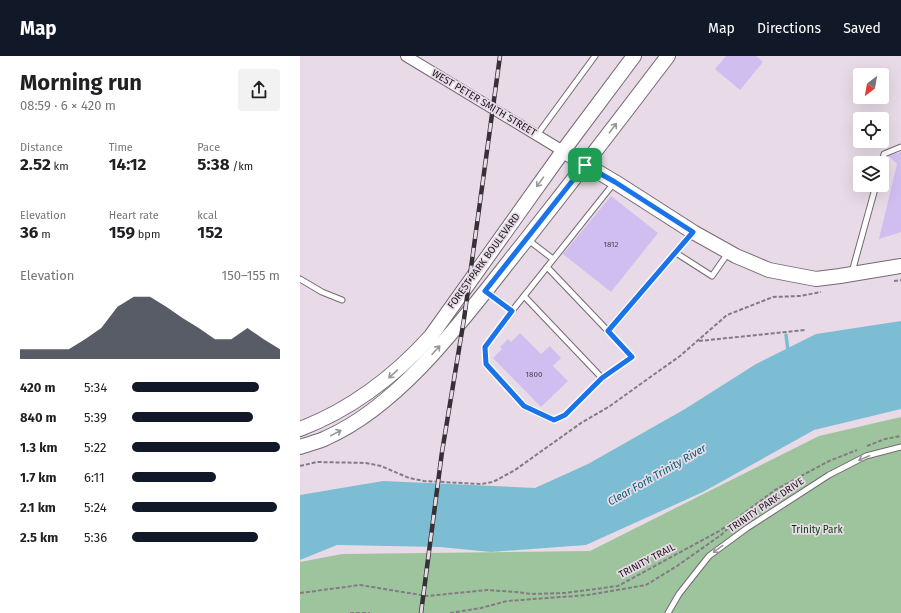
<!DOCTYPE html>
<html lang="en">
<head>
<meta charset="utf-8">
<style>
  body { margin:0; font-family:"Fira Sans",sans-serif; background:#f2f2f2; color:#202124; height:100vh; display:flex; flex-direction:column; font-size:15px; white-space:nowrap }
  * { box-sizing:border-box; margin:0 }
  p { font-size:13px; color:#757577 }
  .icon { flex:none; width:22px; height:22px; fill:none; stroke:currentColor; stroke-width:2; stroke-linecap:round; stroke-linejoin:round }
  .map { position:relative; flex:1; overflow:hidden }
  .drawer { display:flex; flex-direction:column; background:#fff; width:300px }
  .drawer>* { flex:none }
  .needle { width:26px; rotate:211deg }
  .controls { position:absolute; left:553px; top:12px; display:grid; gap:8px }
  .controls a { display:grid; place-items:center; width:36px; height:36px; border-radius:4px; background:#fff; box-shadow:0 4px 16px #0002; font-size:20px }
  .pin { position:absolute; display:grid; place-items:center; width:34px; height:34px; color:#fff; margin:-17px; border-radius:8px; box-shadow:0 2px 6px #0006 }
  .round { display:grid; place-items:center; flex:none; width:42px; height:42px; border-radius:4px; background:#f2f2f2 }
  .summary { display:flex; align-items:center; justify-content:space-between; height:68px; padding:0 20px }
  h1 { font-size:22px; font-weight:700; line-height:30px }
  .stats { display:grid; grid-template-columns:repeat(3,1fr); gap:6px; height:68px; padding:4px 20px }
  .stats div { display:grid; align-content:center }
  .stats b { font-size:17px; font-weight:700 }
  .stats small { font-size:11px; font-weight:400 }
  .stats p { font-size:11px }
  .chart { height:112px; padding:8px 20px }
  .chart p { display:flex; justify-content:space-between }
  .chart svg { width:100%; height:72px; margin-top:4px; fill:#111827; opacity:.7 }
  ul { padding:0 20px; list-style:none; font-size:13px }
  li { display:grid; grid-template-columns:64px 48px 1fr; align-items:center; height:30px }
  li i { height:10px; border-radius:5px; background:#111827 }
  header { display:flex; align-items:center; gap:24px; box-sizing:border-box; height:56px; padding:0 20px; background:#111827; color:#fff }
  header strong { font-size:19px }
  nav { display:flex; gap:22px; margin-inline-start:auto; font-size:14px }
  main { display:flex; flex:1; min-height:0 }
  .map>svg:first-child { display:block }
  .green { fill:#9ec49d }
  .water { fill:#7dbdd3 }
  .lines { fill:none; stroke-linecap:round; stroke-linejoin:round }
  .stream { stroke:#7dbdd3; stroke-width:3.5 }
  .building { fill:#d0bef0 }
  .lane-casing { stroke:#746974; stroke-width:7 }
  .street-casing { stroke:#746974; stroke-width:12 }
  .secondary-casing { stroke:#746974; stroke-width:16 }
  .path { stroke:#837b83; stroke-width:2; stroke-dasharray:4 2; stroke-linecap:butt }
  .lane { stroke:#fff; stroke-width:5 }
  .street { stroke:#fff; stroke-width:10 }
  .secondary { stroke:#fff; stroke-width:14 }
  .rail-casing { stroke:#363136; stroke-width:4.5 }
  .rail { stroke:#e8dbe7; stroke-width:3; stroke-dasharray:9; stroke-linecap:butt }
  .oneway { stroke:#999899 }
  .route-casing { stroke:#fff; stroke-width:8 }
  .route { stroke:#1a73e8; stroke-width:5 }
  .labels { text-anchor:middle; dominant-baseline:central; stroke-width:3.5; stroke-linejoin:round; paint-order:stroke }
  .number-label { font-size:8px; fill:#4a4252 }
  .street-label { font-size:10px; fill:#1d191d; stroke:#e8dbe7 }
  .park-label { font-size:10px; fill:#003b03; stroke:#e8dbe7 }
  .water-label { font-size:11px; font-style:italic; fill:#086177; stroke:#e8dbe7 }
</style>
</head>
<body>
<header>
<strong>Map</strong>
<nav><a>Map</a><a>Directions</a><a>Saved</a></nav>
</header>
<main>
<section class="drawer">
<div class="summary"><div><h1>Morning run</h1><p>08:59 · 6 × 420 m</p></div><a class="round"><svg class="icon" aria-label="share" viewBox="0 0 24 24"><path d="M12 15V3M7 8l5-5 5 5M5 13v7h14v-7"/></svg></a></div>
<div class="stats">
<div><p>Distance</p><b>2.52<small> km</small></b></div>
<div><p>Time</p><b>14:12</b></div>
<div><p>Pace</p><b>5:38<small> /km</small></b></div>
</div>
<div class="stats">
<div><p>Elevation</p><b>36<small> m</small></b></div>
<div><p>Heart rate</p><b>159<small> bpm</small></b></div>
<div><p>kcal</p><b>152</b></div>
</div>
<div class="chart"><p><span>Elevation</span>150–155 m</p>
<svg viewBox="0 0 160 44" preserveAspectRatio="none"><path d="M0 44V38L10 38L20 38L30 38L40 32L50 25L60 12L70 6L80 6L90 12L100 19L110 25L120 32L130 32L140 25L150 32L160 38V44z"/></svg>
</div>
<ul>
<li><b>420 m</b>5:34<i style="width:86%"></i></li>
<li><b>840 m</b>5:39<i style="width:82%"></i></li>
<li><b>1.3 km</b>5:22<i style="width:100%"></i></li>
<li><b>1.7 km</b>6:11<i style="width:57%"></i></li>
<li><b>2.1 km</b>5:24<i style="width:98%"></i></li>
<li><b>2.5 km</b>5:36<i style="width:85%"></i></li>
</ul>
</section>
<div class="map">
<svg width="601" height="557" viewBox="0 0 601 557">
  <rect width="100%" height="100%" fill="#e8dbe7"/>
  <path class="green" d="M601 361V557H0V506L42 498 290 495 519 380Z"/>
  <path class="water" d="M601 265V353L514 374 403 436 286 489 191 496 140 491 37 489 0 504V439L83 425 235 432 288 408 385 353 456 308 516 278Z"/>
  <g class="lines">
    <path class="stream" d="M486 279 488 295"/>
  </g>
  <g class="building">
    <path d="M426 0H456L463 6 440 34 415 13Z"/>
    <path d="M601 96V176L579 183 597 108 589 100Z"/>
    <path d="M311 140 358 177 311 236 263 198Z"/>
    <path d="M220 277 241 298 250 290 261 302 253 310 268 325 241 351 193 302 202 293 200 291 208 283 211 286Z"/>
  </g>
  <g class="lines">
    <g class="lane-casing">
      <g id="lane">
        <path d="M237 79 295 0"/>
        <path d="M582 107 584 98 601 91"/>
        <path d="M227 183 253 203"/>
        <path d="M376 197 412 220 428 197"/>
        <path d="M247 211 308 275 392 177"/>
        <path d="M552 216 576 129"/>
        <path d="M0 223 22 236 42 244"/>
        <path d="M186 235 212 255 314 127"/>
        <path d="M224 240 302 322 332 301 308 275"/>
        <path d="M212 255 185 291 186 308 224 350 254 364 265 359 302 322"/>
        <path d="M368 557 379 538 409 500 447 472 529 419 566 400 601 391"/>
      </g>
    </g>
    <g class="street-casing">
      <path id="street" d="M106 0 263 95"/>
    </g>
    <g class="secondary-casing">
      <g id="secondary">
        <path d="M263 95 315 126 393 176 436 200 469 214 516 223 540 220 601 210"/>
        <path d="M0 373C52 353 94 321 131 280L263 95 334 0"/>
        <path d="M0 391C8 388 18 386 26 382 106 347 172 251 226 184 274 123 321 62 368 0"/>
      </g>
    </g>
    <g class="path">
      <path d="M594 225 601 224"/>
      <path d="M399 285 505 274"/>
      <path d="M567 390 585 383 601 380"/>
      <path d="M0 410 17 406 66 407 81 410 109 422 124 425 181 428 193 426 215 414 281 367 310 350 356 317 380 300 427 259 473 241 500 240 521 236"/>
      <path d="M0 537 60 529 127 540 187 534 216 536 231 538 265 537 318 530 421 474 475 434 529 405 557 394"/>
      <path d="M50 557H70"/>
      <path d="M150 557 181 552 207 545 288 539 346 529 377 510 421 479 439 462"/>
    </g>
    <use href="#lane" class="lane"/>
    <use href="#street" class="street"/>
    <use href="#secondary" class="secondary"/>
    <g class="rail-casing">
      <path id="rail" d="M121 557 142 396 164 263 200 0"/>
    </g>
    <use href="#rail" class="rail"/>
  </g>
  <defs><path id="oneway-shaft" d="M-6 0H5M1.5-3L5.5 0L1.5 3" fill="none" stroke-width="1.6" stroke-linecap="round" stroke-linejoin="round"/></defs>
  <g class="oneway">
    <use href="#oneway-shaft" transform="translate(313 72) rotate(-53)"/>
    <use href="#oneway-shaft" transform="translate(240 126) rotate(126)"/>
    <use href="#oneway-shaft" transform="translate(136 294) rotate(-48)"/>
    <use href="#oneway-shaft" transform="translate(93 318) rotate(139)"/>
    <use href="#oneway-shaft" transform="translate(36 377) rotate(-28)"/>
    <use href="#oneway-shaft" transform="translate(564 402) rotate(157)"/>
    <use href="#oneway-shaft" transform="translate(418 493) rotate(144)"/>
  </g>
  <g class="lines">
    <g class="route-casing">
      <path id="route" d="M285 109 315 126 393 176 308 275 332 301 302 322 265 359 254 364 224 350 186 308 185 291 212 255 185 235Z"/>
    </g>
    <use href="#route" class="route"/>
  </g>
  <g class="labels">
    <g class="number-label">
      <text x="311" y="188">1812</text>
      <text x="234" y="318">1800</text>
    </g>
    <g class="street-label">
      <text transform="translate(184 47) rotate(31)">WEST PETER SMITH STREET</text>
      <text transform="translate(184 205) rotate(-54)">FOREST PARK BOULEVARD</text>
      <text transform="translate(466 449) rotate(-34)">TRINITY PARK DRIVE</text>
      <text transform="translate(347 505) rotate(-28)">TRINITY TRAIL</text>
    </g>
    <g class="park-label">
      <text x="517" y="474">Trinity Park</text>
    </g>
    <g class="water-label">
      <text transform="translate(357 419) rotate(-30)">Clear Fork Trinity River</text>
    </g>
  </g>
</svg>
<div class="controls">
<a><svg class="needle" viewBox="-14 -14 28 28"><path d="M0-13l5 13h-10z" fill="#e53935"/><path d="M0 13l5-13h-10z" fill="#757577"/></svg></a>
<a><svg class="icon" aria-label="locate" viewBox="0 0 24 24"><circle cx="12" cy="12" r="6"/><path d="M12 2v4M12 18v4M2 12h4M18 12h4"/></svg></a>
<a><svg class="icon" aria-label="layers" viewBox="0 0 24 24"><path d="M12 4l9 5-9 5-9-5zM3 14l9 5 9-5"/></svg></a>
</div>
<div class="pin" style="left:285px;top:109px;background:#1e9e55"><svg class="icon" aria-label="arrive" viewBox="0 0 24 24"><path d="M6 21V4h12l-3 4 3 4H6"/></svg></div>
</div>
</main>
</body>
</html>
